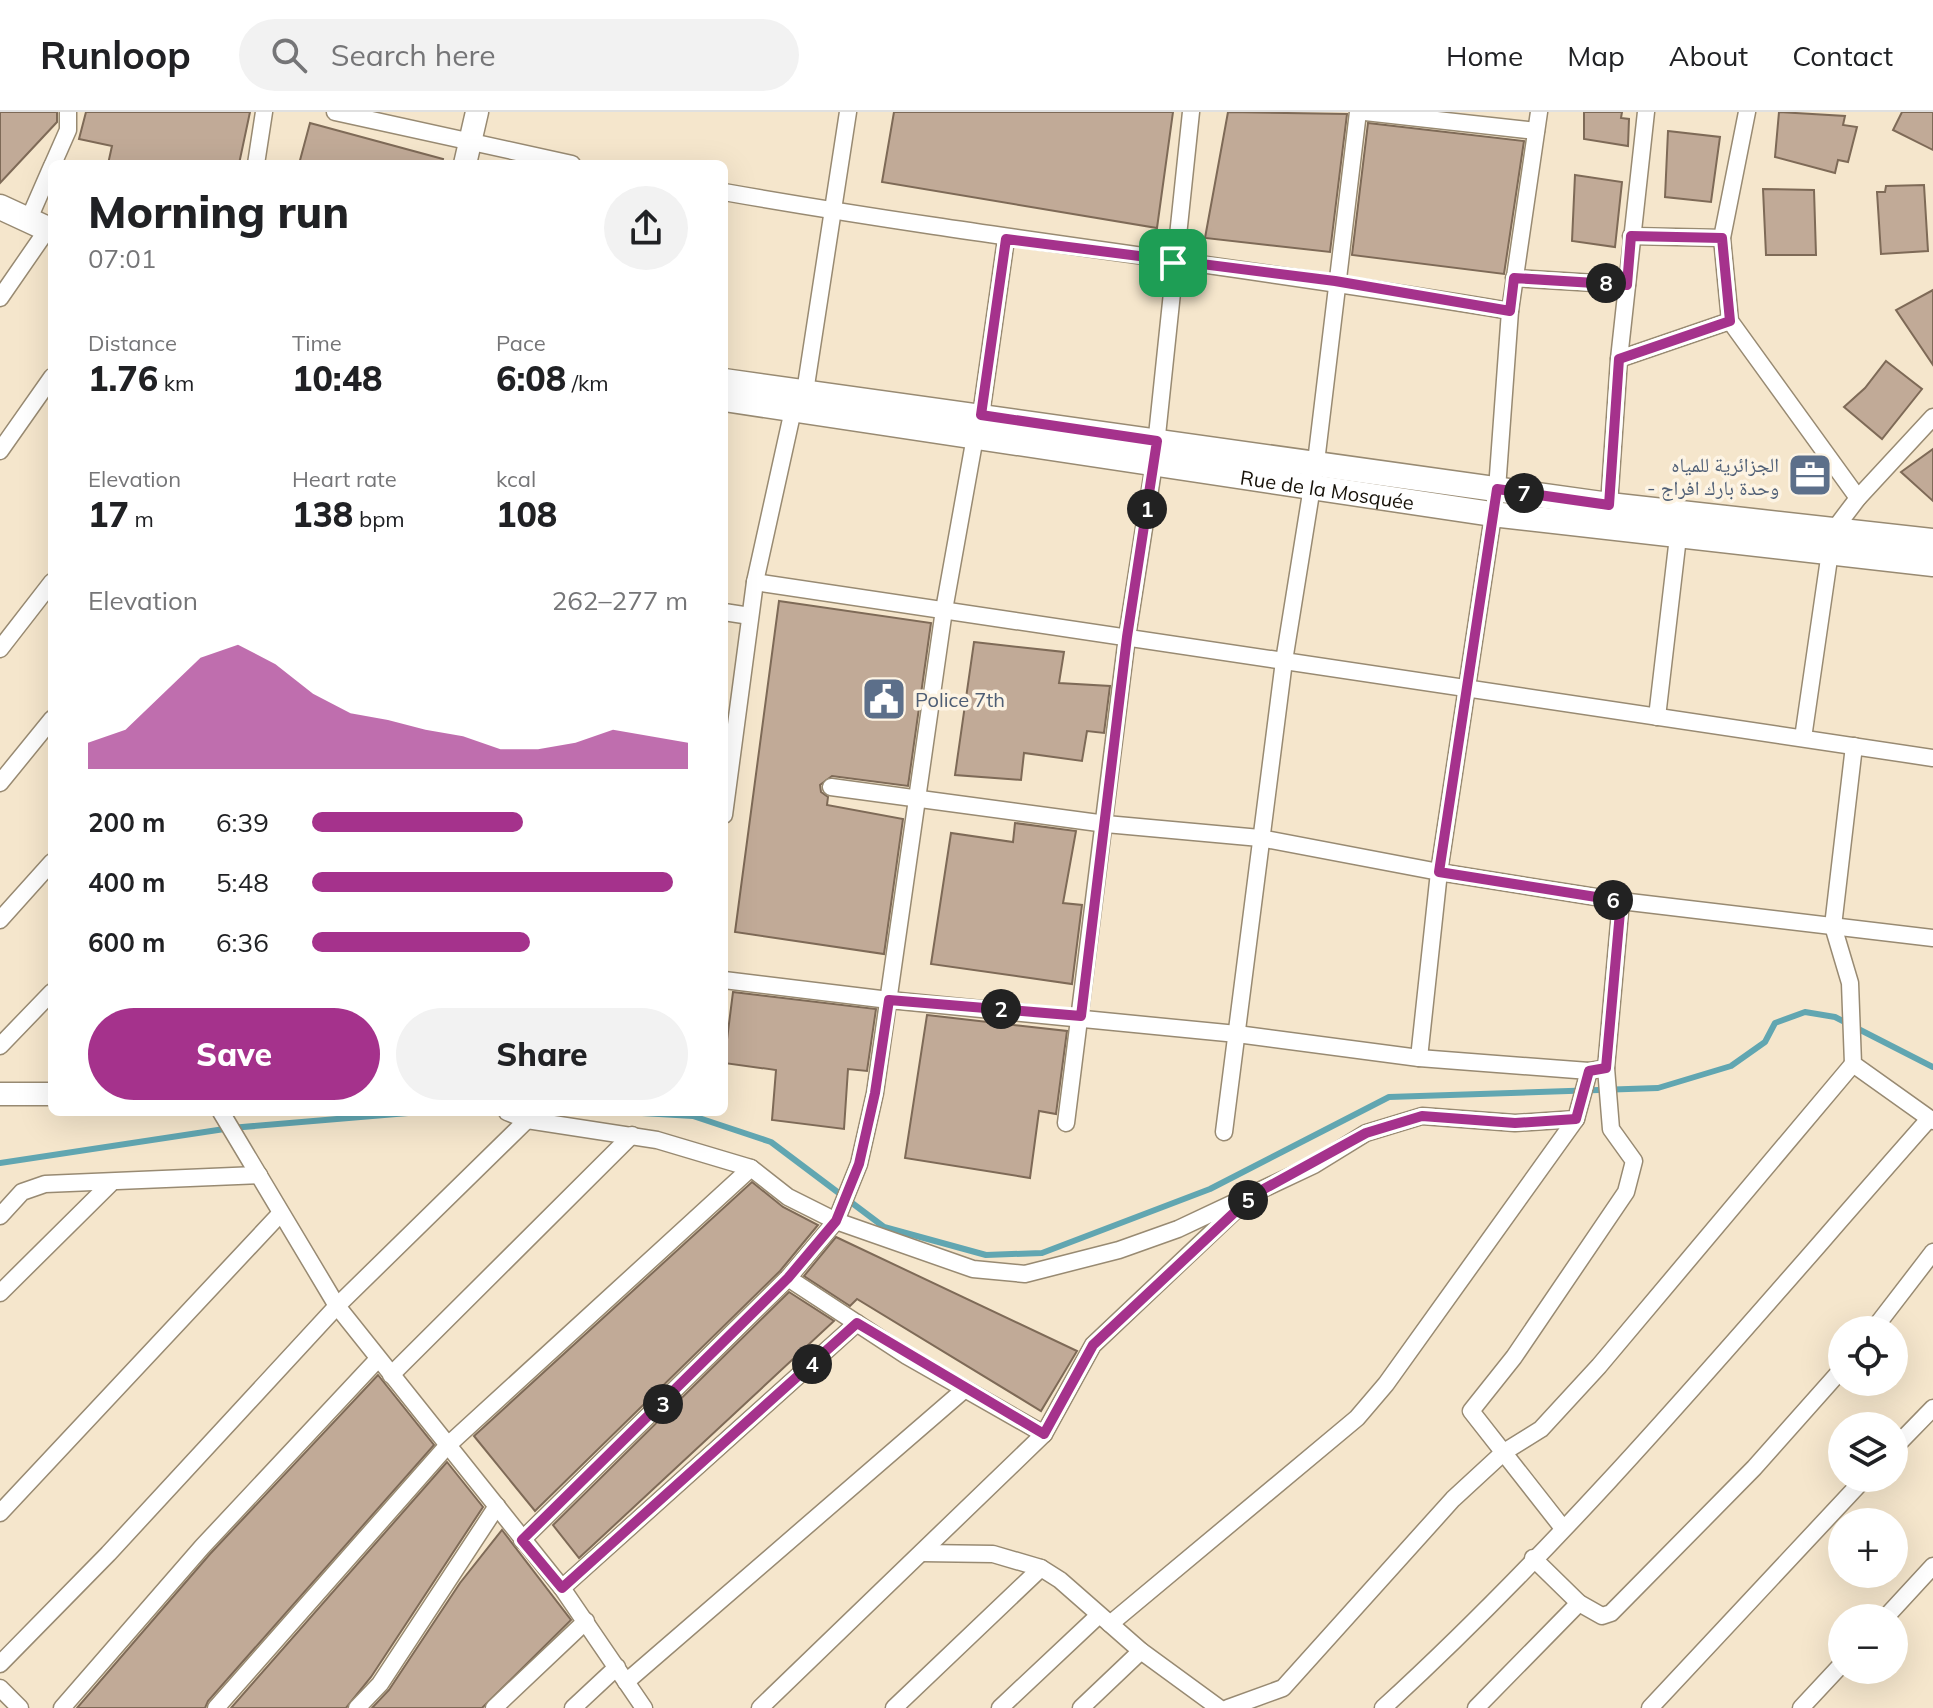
<!DOCTYPE html>
<html lang="en">
<head>
<meta charset="utf-8">
<style>
  body { margin:0; font-family:Mulish,"Noto Naskh Arabic",sans-serif; background:#f2f2f2; color:#202124; height:100vh; display:flex; flex-direction:column; font-size:30px; white-space:nowrap }
  * { box-sizing:border-box; margin:0 }
  p { font-size:26px; color:#757577 }
  .icon { flex:none; width:44px; height:44px; fill:none; stroke:currentColor; stroke-width:2; stroke-linecap:round; stroke-linejoin:round }
  .map { position:relative; flex:1; overflow:hidden }
  .details { position:absolute; left:48px; top:48px; width:680px; height:956px; display:flex; flex-direction:column; background:#fff; border-radius:12px; box-shadow:0 8px 32px #0002 }
  .details>* { flex:none }
  .controls { position:absolute; left:1828px; top:1204px; display:grid; gap:16px }
  .controls a { display:grid; place-items:center; width:80px; height:80px; border-radius:50%; background:#fff; box-shadow:0 8px 32px #0002; font-size:40px }
  .pin { position:absolute; display:grid; place-items:center; width:68px; height:68px; color:#fff; margin:-34px; border-radius:16px; box-shadow:0 4px 12px #0006 }
  .km { position:absolute; width:40px; height:40px; margin:-20px; border-radius:50%; background:#222; color:#fff; font-size:22px; line-height:40px; text-align:center }
  .round { display:grid; place-items:center; flex:none; width:84px; height:84px; border-radius:42px; background:#f2f2f2 }
  .summary { display:flex; align-items:center; justify-content:space-between; height:136px; padding:0 40px }
  h1 { font-size:44px; font-weight:800; line-height:60px }
  .stats { display:grid; grid-template-columns:repeat(3,1fr); gap:12px; height:136px; padding:8px 40px }
  .stats div { display:grid; align-content:center }
  .stats b { font-size:34px; font-weight:800 }
  .stats small { font-size:22px; font-weight:400 }
  .stats p { font-size:22px }
  .chart { height:224px; padding:16px 40px }
  .chart p { display:flex; justify-content:space-between }
  .chart svg { width:100%; height:144px; margin-top:8px; fill:#a5328c; opacity:.7 }
  .primary-button { display:flex; gap:16px; margin-top:auto; padding:16px 40px }
  .primary-button a { flex:1; height:92px; border-radius:48px; background:#a5328c; color:#fff; font-size:32px; font-weight:800; line-height:92px; text-align:center }
  .primary-button a+a { background:#f2f2f2; color:#202124 }
  ul { padding:0 40px; list-style:none; font-size:26px }
  li { display:grid; grid-template-columns:128px 96px 1fr; align-items:center; height:60px }
  li i { height:20px; border-radius:10px; background:#a5328c }
  header { display:flex; align-items:center; gap:48px; box-sizing:border-box; height:112px; padding:0 40px; background:#fff; border-bottom:2px solid #e0e0e0 }
  header strong { font-size:38px }
  nav { display:flex; gap:44px; margin-inline-start:auto; font-size:28px }
  .search { width:560px; height:72px; background:#f2f2f2; display:flex; align-items:center; gap:20px; box-sizing:border-box; padding:0 28px; border-radius:44px; color:#757577; font-size:30px }
  .map>svg:first-child { display:block }
  .lines { fill:none; stroke-linecap:round; stroke-linejoin:round }
  .stream { stroke:#61a6b1; stroke-width:6 }
  .building { fill:#c1aa97; stroke:#7e6a57; stroke-width:2 }
  .minor-casing { stroke:#988a72; stroke-width:19 }
  .tertiary-casing { stroke:#988a72; stroke-width:25 }
  .secondary-casing { stroke:#988a72; stroke-width:27 }
  .minor { stroke:#fff; stroke-width:16 }
  .tertiary { stroke:#fff; stroke-width:22 }
  .secondary { stroke:#fff; stroke-width:24 }
  .route-casing { stroke:#fff; stroke-width:16 }
  .route { stroke:#a5328c; stroke-width:10 }
  .labels { text-anchor:middle; dominant-baseline:central; stroke-width:7; stroke-linejoin:round; paint-order:stroke }
  .service-label { font-size:20px; fill:#4e5e75; stroke:#fdf4e4; text-anchor:end }
  .street-label { font-size:20px; fill:#161108; stroke:#fdf4e4 }
</style>
</head>
<body>
<header>
<strong>Runloop</strong>
<div class="search"><svg class="icon" aria-label="search" viewBox="0 0 24 24"><circle cx="10" cy="10" r="6"/><path d="M15 15l6 6"/></svg>Search here</div>
<nav><a>Home</a><a>Map</a><a>About</a><a>Contact</a></nav>
</header>
<div class="map">
<svg width="1933" height="1596" viewBox="0 0 1933 1596">
  <rect width="100%" height="100%" fill="#f5e6cc"/>
  <g class="lines">
    <g class="stream">
      <path d="M625 1000 693 1004 771 1030 884 1115 986 1143 1042 1141 1210 1077 1389 985 1658 976 1731 954 1765 930 1775 911 1805 900 1835 905 1933 955"/>
      <path d="M0 1051 231 1016 420 1000"/>
    </g>
  </g>
  <g class="building">
    <path d="M0 0H57V10L0 71Z"/>
    <path d="M86 0H250L239 52H108L112 34 79 27Z"/>
    <path d="M894 0H1173L1157 116 882 70Z"/>
    <path d="M1228 0 1347 2 1330 140 1205 126Z"/>
    <path d="M1584 0H1622L1621 6 1629 7 1628 34 1584 27Z"/>
    <path d="M1779 0 1845 4 1843 13 1857 15 1848 50 1838 48 1835 61 1775 45Z"/>
    <path d="M1902 0H1933V38L1893 18Z"/>
    <path d="M310 11 443 47 442 52H299Z"/>
    <path d="M1368 11 1524 29 1504 162 1352 143Z"/>
    <path d="M1668 19 1720 25 1711 90 1665 85Z"/>
    <path d="M1575 63 1622 70 1615 135 1572 129Z"/>
    <path d="M1924 73 1928 139 1881 142 1877 80H1885L1886 74Z"/>
    <path d="M1763 77 1814 78 1816 143H1766Z"/>
    <path d="M1933 178V253L1896 198Z"/>
    <path d="M1886 249 1922 277 1882 327 1844 295 1865 276Z"/>
    <path d="M1933 337V389L1901 360Z"/>
    <path d="M779 489 931 511 908 674 832 664 820 673 821 680 828 685 827 693 903 707 884 842 735 820Z"/>
    <path d="M974 530 1064 540 1059 571 1110 574 1104 621 1087 619 1082 649 1024 641 1021 668 955 663Z"/>
    <path d="M1015 711 1076 719 1063 791 1082 793 1072 872 931 852 951 721 1013 730Z"/>
    <path d="M733 880 876 897 867 959 848 957 844 1017 772 1008 776 958 724 951Z"/>
    <path d="M927 903 1067 919 1056 1002 1039 999 1030 1066 905 1046Z"/>
    <path d="M752 1070 783 1095 818 1113 780 1159 535 1399 474 1324Z"/>
    <path d="M836 1125 1077 1239 1041 1299 857 1187 850 1194 804 1164Z"/>
    <path d="M789 1180 834 1209 579 1446 553 1413Z"/>
    <path d="M378 1263 434 1333 208 1589 205 1596H77L210 1442Z"/>
    <path d="M447 1350 483 1395 371 1565 346 1596H231Z"/>
    <path d="M502 1418 571 1508 482 1596H372L389 1578 460 1471Z"/>
  </g>
  <g class="lines">
    <g class="minor-casing">
      <g id="minor">
        <path d="M335 0 572 52"/>
        <path d="M1365 0 1536 19"/>
        <path d="M1747 0 1722 126 1730 209 1858 386"/>
        <path d="M53 52 68 18V0"/>
        <path d="M256 52 264 0"/>
        <path d="M724 80C985 126 1248 155 1510 199"/>
        <path d="M28 109 52 54"/>
        <path d="M1631 124 1722 126"/>
        <path d="M1514 166 1627 173"/>
        <path d="M0 186 47 118"/>
        <path d="M1619 247 1730 209"/>
        <path d="M805 280 848 0"/>
        <path d="M981 303 1006 127"/>
        <path d="M0 339 52 265"/>
        <path d="M1609 393 1619 247 1646 0"/>
        <path d="M755 470 1933 646"/>
        <path d="M724 500 750 504"/>
        <path d="M0 537 52 470"/>
        <path d="M1657 605 1678 425"/>
        <path d="M1803 626 1833 419 1858 386 1933 305"/>
        <path d="M1854 634 1833 814 1850 871 1853 952 1933 1009"/>
        <path d="M0 671 52 607"/>
        <path d="M831 675 1106 712 1260 726 1439 760 1621 789 1933 826"/>
        <path d="M724 703 755 470 793 298"/>
        <path d="M0 808 52 750"/>
        <path d="M724 868 889 888 1237 922 1419 946 1589 959 1606 956"/>
        <path d="M0 934 52 880"/>
        <path d="M1419 946 1439 760 1497 377 1510 199 1539 0"/>
        <path d="M221 1000 337 1194 562 1476 644 1596"/>
        <path d="M507 1000 527 1008 657 1028 751 1056"/>
        <path d="M1066 1011 1127 525 1154 352 1191 0"/>
        <path d="M1224 1020 1284 549 1316 350 1358 0"/>
        <path d="M0 1104 22 1080 45 1072 259 1063"/>
        <path d="M788 1166 907 1244 1044 1322"/>
        <path d="M0 1181 110 1072"/>
        <path d="M1873 1218 1933 1140"/>
        <path d="M391 1263 632 1023"/>
        <path d="M1894 1336 1933 1296"/>
        <path d="M0 1401 280 1102"/>
        <path d="M1562 1415 1471 1299 1514 1245 1626 1080 1634 1049 1611 1017 1606 956 1621 789"/>
        <path d="M522 1428 788 1166 836 1109 859 1052 875 981 944 498 975 325"/>
        <path d="M922 1441 993 1442 1041 1456 1060 1468 1141 1539 1219 1596"/>
        <path d="M1533 1446 1579 1491 1602 1504 1611 1501 1754 1356 1842 1257"/>
        <path d="M562 1476 857 1211"/>
        <path d="M1885 1506 1933 1454"/>
        <path d="M1110 1512 1357 1306 1386 1272 1576 1007"/>
        <path d="M0 1552 108 1442 337 1194 527 1008"/>
        <path d="M626 1570 965 1277"/>
        <path d="M0 1576 20 1596"/>
        <path d="M62 1596 202 1435 377 1248"/>
        <path d="M216 1596 447 1334 751 1056 788 1085 836 1109 973 1157 1025 1162 1119 1138 1178 1117 1314 1053 1366 1021 1422 1004 1515 1011 1576 1007 1589 959"/>
        <path d="M357 1596 380 1572 497 1394"/>
        <path d="M494 1596 586 1509"/>
        <path d="M573 1596 617 1555"/>
        <path d="M760 1596 1044 1322 1093 1233 1240 1094"/>
        <path d="M894 1596 1041 1456"/>
        <path d="M1000 1596 1099 1503"/>
        <path d="M1081 1596 1141 1539"/>
        <path d="M1228 1596 1283 1576 1453 1387 1504 1340 1541 1317 1599 1254 1853 952"/>
        <path d="M1383 1596C1580 1416 1752 1207 1929 1007"/>
        <path d="M1476 1596 1579 1491"/>
        <path d="M1650 1596 1865 1366"/>
        <path d="M1801 1596 1842 1552"/>
      </g>
    </g>
    <g class="tertiary-casing">
      <g id="tertiary">
        <path d="M465 52 477 0"/>
        <path d="M0 982H52"/>
      </g>
    </g>
    <g class="secondary-casing">
      <g id="secondary">
        <path d="M0 95 52 119"/>
        <path d="M724 269 1609 393 1933 429"/>
        <path id="s1" d="M724 287 1492 402 1933 452"/>
      </g>
    </g>
    <use href="#minor" class="minor"/>
    <use href="#tertiary" class="tertiary"/>
    <use href="#secondary" class="secondary"/>
  </g>
  <g class="lines">
    <g class="route-casing">
      <path id="route" d="M1631 124 1722 126 1730 209 1619 247 1609 393 1497 377 1439 760 1621 789 1606 956 1589 959 1576 1007 1515 1011 1422 1004 1366 1021 1253 1083 1093 1233 1044 1322 857 1211 562 1476 522 1428 788 1166 836 1109 859 1052 875 981 889 888 1081 904 1127 525 1157 329 981 303 1006 127 1335 169 1510 199 1514 166 1627 173Z"/>
    </g>
    <use href="#route" class="route"/>
  </g>
  <defs>
    <g id="office-square" transform="scale(2.3)"><rect x="-9" y="-9" width="18" height="18" rx="4" fill="#5c6f8a" stroke="#fdf4e4"/><path d="M-6-3h4V-5.5h4V-3h4V5H-6ZM-1-4.5V-3h2v-1.5ZM-6 0V1H6V0Z" fill="#fff"/></g>
    <g id="civic-square" transform="scale(2.3)"><rect x="-9" y="-9" width="18" height="18" rx="4" fill="#5c6f8a" stroke="#fdf4e4"/><path d="M-.6-6.5H3V-4.5H.6V-3L4-1V1h2V6H-6V1h2V-1L-.6-3ZM-1.2 2.5V6h2.4V2.5Z" fill="#fff"/></g>
  </defs>
  <g fill-rule="evenodd">
    <use href="#office-square" x="1810" y="363"/>
    <use href="#civic-square" x="884" y="587"/>
  </g>
  <g class="labels">
    <g class="service-label">
      <text x="1779" y="352">الجزائرية للمياه<tspan x="1779" dy="23">- وحدة بارك افراج</tspan></text>
      <text x="915" y="587" text-anchor="start">Police 7th</text>
    </g>
    <g class="street-label">
      <text stroke="none"><textPath href="#s1" startOffset="610">Rue de la Mosquée</textPath></text>
    </g>
  </g>
</svg>
<div class="controls">
<a><svg class="icon" aria-label="locate" viewBox="0 0 24 24"><circle cx="12" cy="12" r="6"/><path d="M12 2v4M12 18v4M2 12h4M18 12h4"/></svg></a>
<a><svg class="icon" aria-label="layers" viewBox="0 0 24 24"><path d="M12 4l9 5-9 5-9-5zM3 14l9 5 9-5"/></svg></a>
<a>+</a>
<a>−</a>
</div>
<div class="pin" style="left:1173px;top:151px;background:#1e9e55"><svg class="icon" aria-label="arrive" viewBox="0 0 24 24"><path d="M6 21V4h12l-3 4 3 4H6"/></svg></div>
<b class="km" style="left:1147px;top:397px">1</b>
<b class="km" style="left:1001px;top:897px">2</b>
<b class="km" style="left:663px;top:1292px">3</b>
<b class="km" style="left:812px;top:1252px">4</b>
<b class="km" style="left:1248px;top:1088px">5</b>
<b class="km" style="left:1613px;top:788px">6</b>
<b class="km" style="left:1524px;top:381px">7</b>
<b class="km" style="left:1606px;top:171px">8</b>
<section class="details">
<div class="summary"><div><h1>Morning run</h1><p>07:01</p></div><a class="round"><svg class="icon" aria-label="share" viewBox="0 0 24 24"><path d="M12 15V3M7 8l5-5 5 5M5 13v7h14v-7"/></svg></a></div>
<div class="stats">
<div><p>Distance</p><b>1.76<small> km</small></b></div>
<div><p>Time</p><b>10:48</b></div>
<div><p>Pace</p><b>6:08<small> /km</small></b></div>
</div>
<div class="stats">
<div><p>Elevation</p><b>17<small> m</small></b></div>
<div><p>Heart rate</p><b>138<small> bpm</small></b></div>
<div><p>kcal</p><b>108</b></div>
</div>
<div class="chart"><p><span>Elevation</span>262–277 m</p>
<svg viewBox="0 0 160 44" preserveAspectRatio="none"><path d="M0 44V36L10 32L20 21L30 10L40 6L50 12L60 21L70 27L80 29L90 32L100 34L110 38L120 38L130 36L140 32L150 34L160 36V44z"/></svg>
</div>
<ul>
<li><b>200 m</b>6:39<i style="width:56%"></i></li>
<li><b>400 m</b>5:48<i style="width:96%"></i></li>
<li><b>600 m</b>6:36<i style="width:58%"></i></li>
</ul>
<div class="primary-button"><a>Save</a><a>Share</a></div>
</section>
</div>
</body>
</html>
